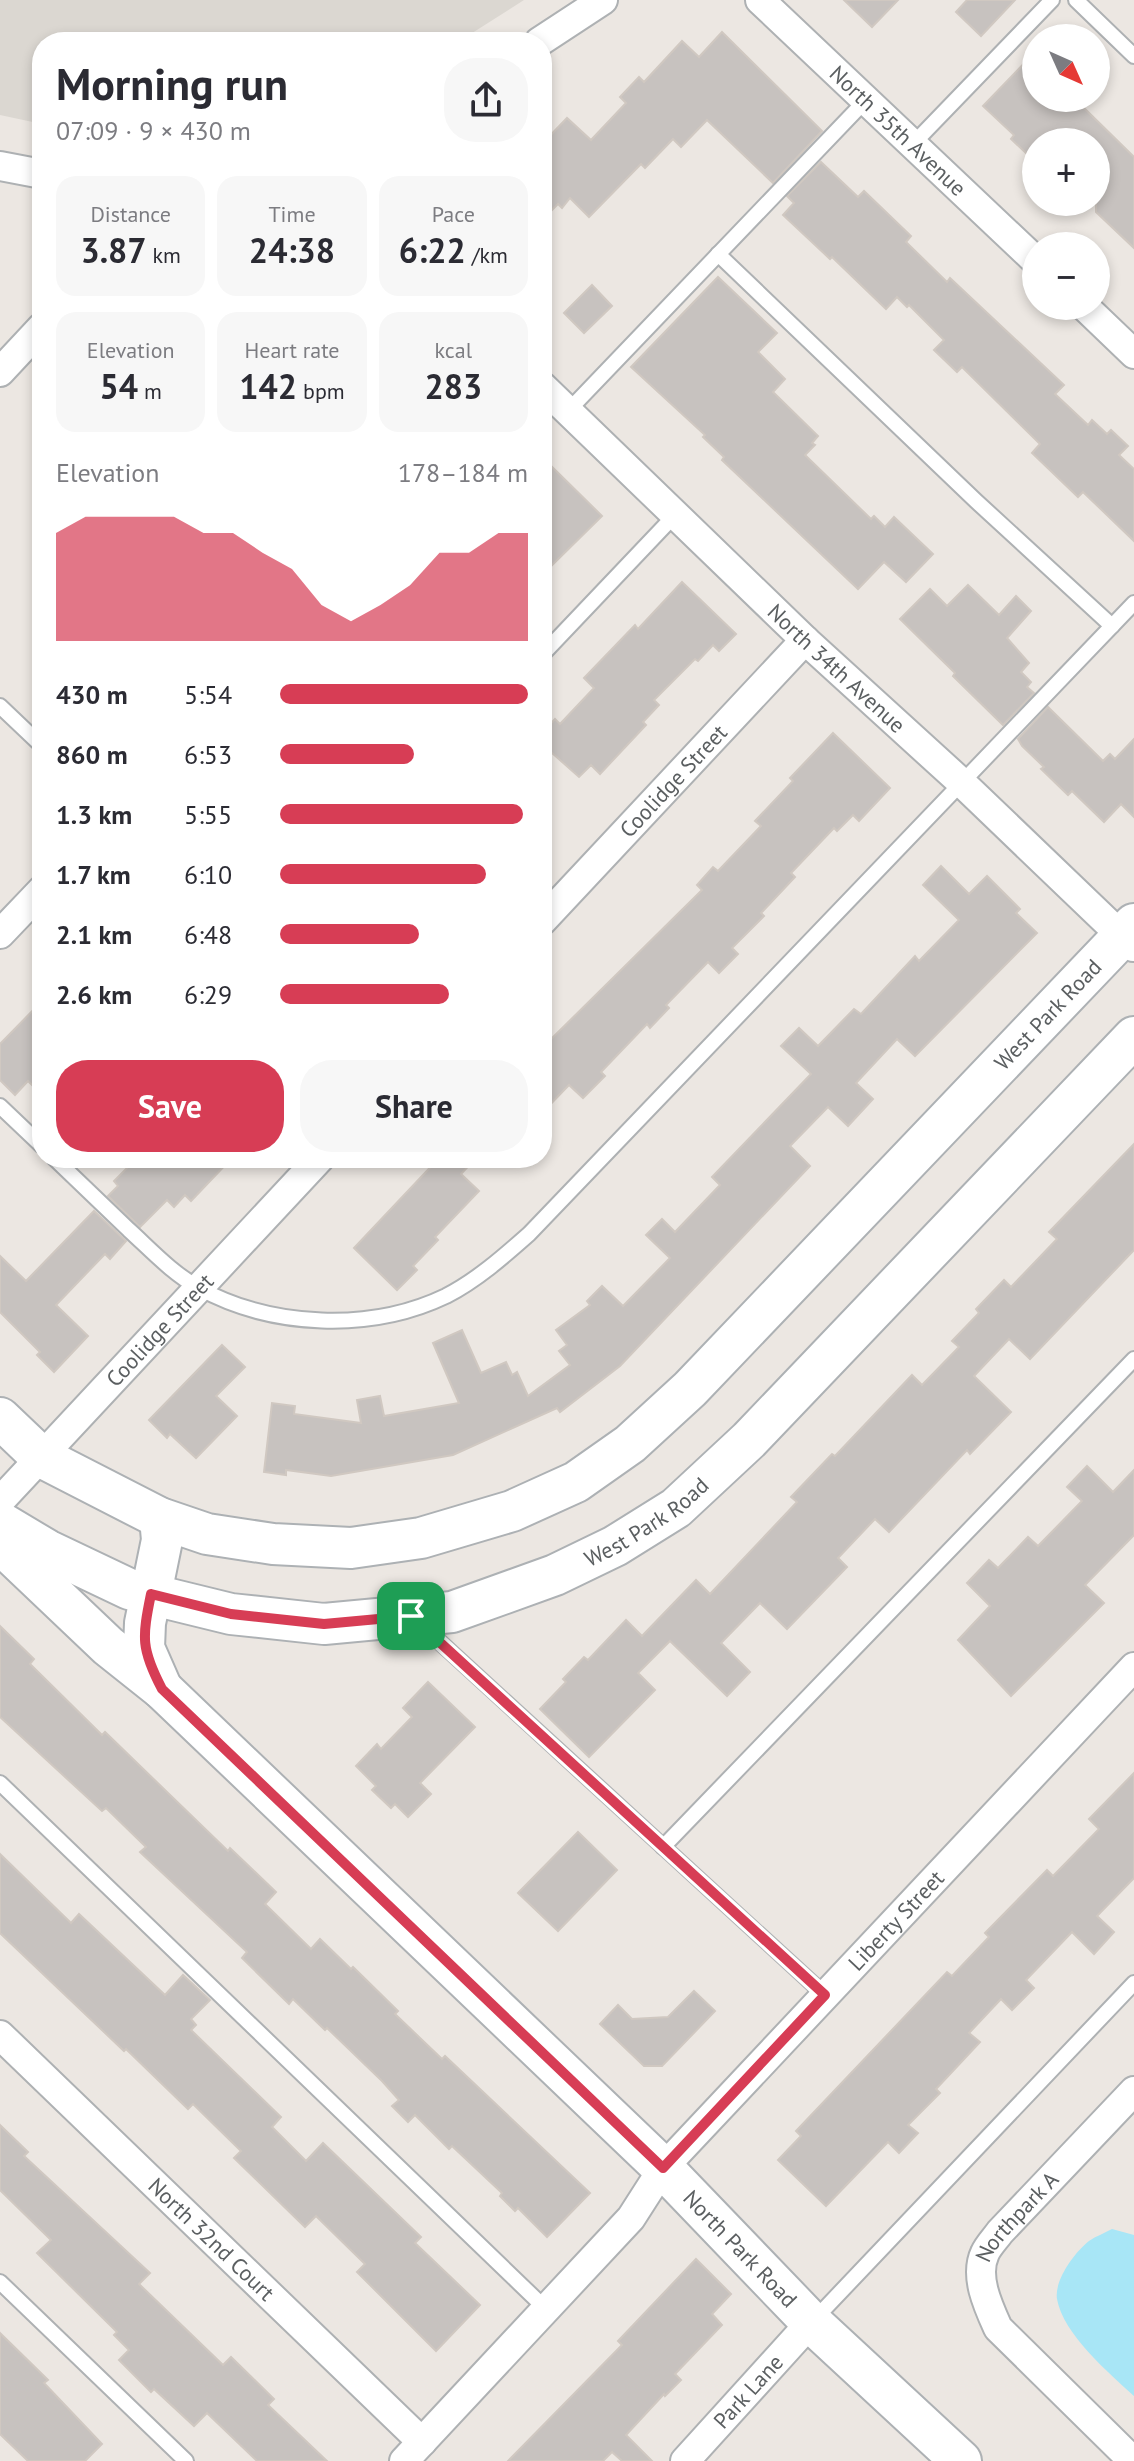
<!DOCTYPE html>
<html lang="en">
<head>
<meta charset="utf-8">
<style>
  body { margin:0; font-family:"PT Sans",sans-serif; background:#f7f7f7; color:#2b2b33; height:100vh; display:flex; flex-direction:column; font-size:30px; white-space:nowrap }
  * { box-sizing:border-box; margin:0 }
  p { font-size:26px; color:#7c7c81 }
  .icon { flex:none; width:44px; height:44px; fill:none; stroke:currentColor; stroke-width:2; stroke-linecap:round; stroke-linejoin:round }
  .map { position:relative; flex:1; overflow:hidden }
  .details { position:absolute; left:32px; top:32px; width:520px; height:1136px; display:flex; flex-direction:column; background:#fff; border-radius:32px; box-shadow:0 4px 12px #0003 }
  .details>* { flex:none }
  .needle { width:52px; rotate:135deg }
  .tools { position:absolute; left:1022px; top:24px; display:grid; gap:16px }
  .tools a { display:grid; place-items:center; width:88px; height:88px; border-radius:50%; background:#fff; box-shadow:0 4px 12px #0003; font-size:40px }
  .pin { position:absolute; display:grid; place-items:center; width:68px; height:68px; color:#fff; margin:-34px; border-radius:16px; box-shadow:0 4px 12px #0006 }
  .round { display:grid; place-items:center; flex:none; width:84px; height:84px; border-radius:32px; background:#f7f7f7 }
  .summary { display:flex; align-items:center; justify-content:space-between; height:136px; padding:0 24px }
  h1 { font-size:44px; font-weight:800; line-height:60px }
  .stats { display:grid; grid-template-columns:repeat(3,1fr); gap:12px; height:136px; padding:8px 24px }
  .stats div { display:grid; align-content:center; border-radius:20px; background:#f7f7f7; text-align:center }
  .stats b { font-size:34px; font-weight:800 }
  .stats small { font-size:22px; font-weight:400 }
  .stats p { font-size:22px }
  .chart { height:224px; padding:16px 24px }
  .chart p { display:flex; justify-content:space-between }
  .chart svg { width:100%; height:144px; margin-top:8px; fill:#d73d55; opacity:.7 }
  .primary-button { display:flex; gap:16px; margin-top:auto; padding:16px 24px }
  .primary-button a { flex:1; height:92px; border-radius:32px; background:#d73d55; color:#fff; font-size:32px; font-weight:800; line-height:92px; text-align:center }
  .primary-button a+a { background:#f7f7f7; color:#2b2b33 }
  ul { padding:0 24px; list-style:none; font-size:26px }
  li { display:grid; grid-template-columns:128px 96px 1fr; align-items:center; height:60px }
  li i { height:20px; border-radius:10px; background:#d73d55 }
  .map>svg:first-child { display:block }
  .education { fill:#dbd7d1 }
  .water { fill:#a8e6f6 }
  .building { fill:#c7c2bf; stroke:#d0c8c1; stroke-width:2 }
  .lines { fill:none; stroke-linecap:round; stroke-linejoin:round }
  .lane-casing { stroke:#aeb1b3; stroke-width:18 }
  .street-casing { stroke:#aeb1b3; stroke-width:32 }
  .secondary-casing { stroke:#adb1b4; stroke-width:44 }
  .lane { stroke:#fff; stroke-width:14 }
  .street { stroke:#fff; stroke-width:28 }
  .secondary { stroke:#fff; stroke-width:40 }
  .route-casing { stroke:#fff; stroke-width:16 }
  .route { stroke:#d73d55; stroke-width:10 }
  .labels { text-anchor:middle; dominant-baseline:central; stroke-width:6; stroke-linejoin:round; paint-order:stroke }
  .street-label { font-size:22px; fill:#5b5f61; stroke:#fff }
</style>
</head>
<body>
<div class="map">
<svg width="1134" height="2461" viewBox="0 0 1134 2461">
  <rect width="100%" height="100%" fill="#ece7e2"/>
  <path class="education" d="M0 0H524L458 42H42V124L0 115Z"/>
  <path class="water" d="M1112 2229 1134 2235V2396C1109 2373 1063 2334 1057 2299 1054 2280 1075 2252 1089 2241 1096 2236 1105 2233 1112 2229Z"/>
  <g class="building">
    <path d="M844 0H898L872 27Z"/>
    <path d="M967 0H1015L981 36 956 12Z"/>
    <path d="M722 32 822 131 773 183 707 120 681 147 673 139 645 168 641 164 589 217 570 198 562 208 558 204 542 220V144L567 118 591 140 626 103 620 97 639 77 644 82 682 41 699 57Z"/>
    <path d="M1036 51V98H1062L1075 110 1080 104 1134 157V248L1096 212V142H1036L1027 154 1011 139 1014 135 983 106Z"/>
    <path d="M821 162 858 197 864 191 911 236 906 242 947 282 950 278 1064 385 1055 394 1088 425 1092 420 1107 434 1111 430 1128 446 1119 455 1134 469V541L1083 492 1078 497 1032 453 1040 444 962 367 957 372 934 350 944 340 909 305 907 307 897 297 886 309 832 257 830 259 783 215 794 203 787 196Z"/>
    <path d="M718 277 777 333 758 352 785 379 773 392 818 436 812 443 815 445 805 455 871 519 874 516 885 527 894 517 933 554 906 582 884 562 858 589 722 460 724 457 703 437 705 435 631 367Z"/>
    <path d="M592 285 612 306 584 333 564 313Z"/>
    <path d="M542 457 602 516 542 575Z"/>
    <path d="M682 582 736 634 719 651 713 645 698 661 695 659 654 700 659 705 643 722 646 725 600 774 591 765 579 777 542 744V733L555 719 560 724 594 688 584 678 635 625 638 629Z"/>
    <path d="M968 585 999 615 1016 596 1031 611 1007 638 1029 663 1021 672 1031 682 1027 687 1034 693 1003 725 953 676 955 673 900 619 930 589 947 606Z"/>
    <path d="M1048 707 1103 761 1110 754 1115 759 1134 739V817L1121 804 1104 822 1072 791 1068 795 1041 769 1044 767 1022 746 1018 739Z"/>
    <path d="M833 733 890 788 859 821 853 815 837 831 834 828 791 873 795 877 761 913 764 916 732 948 738 954 719 973 708 962 666 1005 669 1008 650 1028 647 1024 601 1072 605 1076 583 1098 569 1085 542 1113V1048L702 890 697 885 713 867 718 871 761 826 755 821 793 781 790 778Z"/>
    <path d="M941 866 969 894 987 876 1020 909 1016 913 1037 933 915 1056 897 1039 856 1083 873 1099 848 1126 828 1107 790 1146 810 1166 620 1366 560 1412 557 1408 453 1455 331 1476 286 1470V1475L264 1472 272 1403 295 1406 294 1414 361 1423 357 1400 380 1396 384 1416 459 1403 433 1343 462 1330 481 1373 506 1362 512 1375 517 1372 528 1396 570 1365 559 1351 567 1345 556 1330 590 1305 587 1301 602 1286 623 1306 670 1258 646 1235 662 1219 675 1232 720 1185 712 1177 811 1074 781 1046 799 1028 818 1046 854 1009 861 1014 915 956 919 961 959 920 923 885Z"/>
    <path d="M42 1001V1095L28 1081 15 1095 0 1080V1044Z"/>
    <path d="M1134 1144V1250L1030 1359 1009 1339 974 1376 1011 1412 970 1454 967 1450 889 1532 875 1519 838 1558 847 1567 787 1629 760 1603 721 1643 750 1672 727 1696 670 1641 638 1673 655 1690 589 1757 540 1709 566 1682 563 1679 584 1657 588 1660 626 1620 642 1636 696 1580 710 1594 797 1502 791 1497 832 1454 835 1456 912 1375 922 1385 959 1347 952 1341 979 1313 976 1309 1004 1280 1011 1287 1057 1239 1049 1232Z"/>
    <path d="M137 1158H232L191 1201 185 1195 174 1207 167 1200 140 1227 108 1196 118 1186 114 1181Z"/>
    <path d="M439 1158H476L461 1174 479 1191 435 1237 438 1240 413 1266 417 1270 397 1290 354 1248Z"/>
    <path d="M94 1211 126 1241 110 1259 105 1254 56 1305 88 1336 54 1372 37 1355 40 1352 0 1312V1256L26 1281Z"/>
    <path d="M222 1345 245 1367 216 1396 237 1416 196 1458 170 1434 167 1438 149 1420Z"/>
    <path d="M1087 1466 1113 1492 1134 1470V1535L1085 1585 1104 1603 1011 1696 958 1640 990 1606 967 1583 989 1560 998 1568 1028 1537 1038 1546 1082 1501 1067 1487Z"/>
    <path d="M0 1626 34 1659 30 1664 102 1735 105 1732 228 1851 230 1848 276 1892 265 1904 311 1949 320 1939 351 1969 353 1967 398 2011 395 2014 442 2059 445 2056 590 2193 547 2237 518 2208 515 2211 500 2196 502 2193 452 2146 449 2149 415 2115 408 2122 392 2106 399 2100 382 2081 327 2028 325 2030 293 1999 289 2004 242 1958 247 1952 140 1852 146 1847 106 1808 102 1811 0 1717Z"/>
    <path d="M428 1682 475 1727 420 1783 431 1794 408 1817 395 1804 391 1808 372 1790 376 1786 356 1766 377 1744 381 1749 412 1717 403 1708Z"/>
    <path d="M1134 1773V1878L1097 1916 1114 1932 1094 1954 1072 1932 1026 1980 1034 1988 1012 2010 1001 1999 969 2033 980 2042 936 2089 940 2093 908 2125 918 2133 899 2153 888 2142 826 2206 778 2160 801 2136 796 2131 947 1972 952 1976 989 1937 985 1933 1047 1870 1053 1876 1099 1829 1089 1819Z"/>
    <path d="M578 1832 617 1870 558 1931 518 1893Z"/>
    <path d="M0 1854 71 1923 79 1914 165 1995 183 1975 210 2000 191 2019 196 2025 191 2030 281 2117 272 2127 306 2161 323 2143 421 2237 415 2243 480 2305 436 2351 357 2272 365 2264 316 2216 305 2227 234 2158 241 2151 193 2104 188 2109 126 2049 124 2051 0 1933Z"/>
    <path d="M694 1991 715 2011 662 2066H644L600 2024 618 2005 632 2019 668 2017Z"/>
    <path d="M0 2125 28 2152 24 2156 150 2273 139 2284 223 2365 231 2357 274 2399 268 2405 327 2461H257L207 2413 194 2426 154 2389 151 2392 119 2360 129 2350 114 2335 117 2332 37 2253 51 2240 0 2190Z"/>
    <path d="M696 2259 731 2294 712 2314 722 2325 675 2374 681 2380 665 2396 664 2394 626 2435 652 2461H622L612 2452 603 2461H508L622 2345 618 2341Z"/>
    <path d="M0 2333 48 2380 44 2383 102 2444 85 2461H28L0 2434Z"/>
  </g>
  <g class="lines">
    <g class="lane-casing">
      <g id="lane">
        <path d="M1076 0 1134 56"/>
        <path d="M913 144 1052 0"/>
        <path d="M718 254 976 501 1112 626"/>
        <path d="M568 411 866 100"/>
        <path d="M542 655 675 515"/>
        <path d="M0 706 42 746"/>
        <path d="M0 1106 42 1146"/>
        <path d="M54 1158C79 1182 104 1206 129 1230 151 1250 172 1273 199 1288 272 1328 371 1332 446 1296 477 1280 503 1257 529 1234L1134 603"/>
        <path d="M419 1623 825 1995"/>
        <path d="M0 1783 546 2309"/>
        <path d="M663 1847 1134 1359"/>
        <path d="M0 2282 186 2461"/>
        <path d="M812 2322 1134 1983"/>
      </g>
    </g>
    <g class="street-casing">
      <g id="street">
        <path id="s1" d="M760 0 1036 261"/>
        <path d="M539 42 603 0"/>
        <path d="M0 166 42 174"/>
        <path d="M1084 306 1134 354"/>
        <path d="M0 372 42 327"/>
        <path id="s2" d="M542 386 805 640 962 783 1133 947"/>
        <path id="s3" d="M542 921 805 640"/>
        <path d="M0 934 42 890"/>
        <path id="s4" d="M0 1501 320 1158"/>
        <path id="s5" d="M0 2035 422 2442"/>
        <path id="s6" d="M404 2461 631 2218 663 2168 1134 1667"/>
        <path id="s7" d="M685 2461 811 2322"/>
        <path id="s8" d="M1133 2461 998 2328C988 2306 974 2276 985 2253 988 2246 995 2239 1000 2232L1134 2091"/>
      </g>
    </g>
    <g class="secondary-casing">
      <g id="secondary">
        <path id="s9" d="M0 1418 41 1457 160 1518 207 1534 273 1544 351 1548 421 1538 512 1511 576 1482 630 1444 690 1389 1134 924"/>
        <path d="M160 1518 162 1540 145 1623 144 1648 162 1689"/>
        <path id="s10" d="M0 1522 47 1550 129 1589 231 1614 324 1624 452 1612 555 1575 615 1546 676 1508 749 1440 1134 1037"/>
        <path id="s11" d="M0 1537 8 1551 108 1646 162 1689 663 2168 811 2322 961 2461"/>
      </g>
    </g>
    <use href="#lane" class="lane"/>
    <use href="#street" class="street"/>
    <use href="#secondary" class="secondary"/>
  </g>
  <g class="lines">
    <g class="route-casing">
      <path id="route" d="M151 1594 231 1614 324 1624 411 1616 825 1995 663 2168 162 1689C141 1649 142 1638 151 1594Z"/>
    </g>
    <use href="#route" class="route"/>
  </g>
  <g class="labels">
    <g class="street-label">
      <text stroke="none"><textPath href="#s1" startOffset="190">North 35th Avenue</textPath></text>
      <text stroke="none"><textPath href="#s2" startOffset="408">North 34th Avenue</textPath></text>
      <text stroke="none"><textPath href="#s3" startOffset="192">Coolidge Street</textPath></text>
      <text stroke="none"><textPath href="#s9" startOffset="1286">West Park Road</textPath></text>
      <text stroke="none"><textPath href="#s4" startOffset="234">Coolidge Street</textPath></text>
      <text stroke="none"><textPath href="#s10" startOffset="688">West Park Road</textPath></text>
      <text stroke="none"><textPath href="#s6" startOffset="732">Liberty Street</textPath></text>
      <text stroke="none"><textPath href="#s8" startOffset="316">Northpark A</textPath></text>
      <text stroke="none"><textPath href="#s5" startOffset="294">North 32nd Court</textPath></text>
      <text stroke="none"><textPath href="#s11" startOffset="1028">North Park Road</textPath></text>
      <text stroke="none"><textPath href="#s7" startOffset="94">Park Lane</textPath></text>
    </g>
  </g>
</svg>
<div class="tools">
<a><svg class="needle" viewBox="-14 -14 28 28"><path d="M0-13l5 13h-10z" fill="#e53935"/><path d="M0 13l5-13h-10z" fill="#7c7c81"/></svg></a>
<a>+</a>
<a>−</a>
</div>
<div class="pin" style="left:411px;top:1616px;background:#1e9e55"><svg class="icon" aria-label="arrive" viewBox="0 0 24 24"><path d="M6 21V4h12l-3 4 3 4H6"/></svg></div>
<section class="details">
<div class="summary"><div><h1>Morning run</h1><p>07:09 · 9 × 430 m</p></div><a class="round"><svg class="icon" aria-label="share" viewBox="0 0 24 24"><path d="M12 15V3M7 8l5-5 5 5M5 13v7h14v-7"/></svg></a></div>
<div class="stats">
<div><p>Distance</p><b>3.87<small> km</small></b></div>
<div><p>Time</p><b>24:38</b></div>
<div><p>Pace</p><b>6:22<small> /km</small></b></div>
</div>
<div class="stats">
<div><p>Elevation</p><b>54<small> m</small></b></div>
<div><p>Heart rate</p><b>142<small> bpm</small></b></div>
<div><p>kcal</p><b>283</b></div>
</div>
<div class="chart"><p><span>Elevation</span>178–184 m</p>
<svg viewBox="0 0 160 44" preserveAspectRatio="none"><path d="M0 44V11L10 6L20 6L30 6L40 6L50 11L60 11L70 17L80 22L90 33L100 38L110 33L120 27L130 17L140 17L150 11L160 11V44z"/></svg>
</div>
<ul>
<li><b>430 m</b>5:54<i style="width:100%"></i></li>
<li><b>860 m</b>6:53<i style="width:54%"></i></li>
<li><b>1.3 km</b>5:55<i style="width:98%"></i></li>
<li><b>1.7 km</b>6:10<i style="width:83%"></i></li>
<li><b>2.1 km</b>6:48<i style="width:56%"></i></li>
<li><b>2.6 km</b>6:29<i style="width:68%"></i></li>
</ul>
<div class="primary-button"><a>Save</a><a>Share</a></div>
</section>
</div>
</body>
</html>
